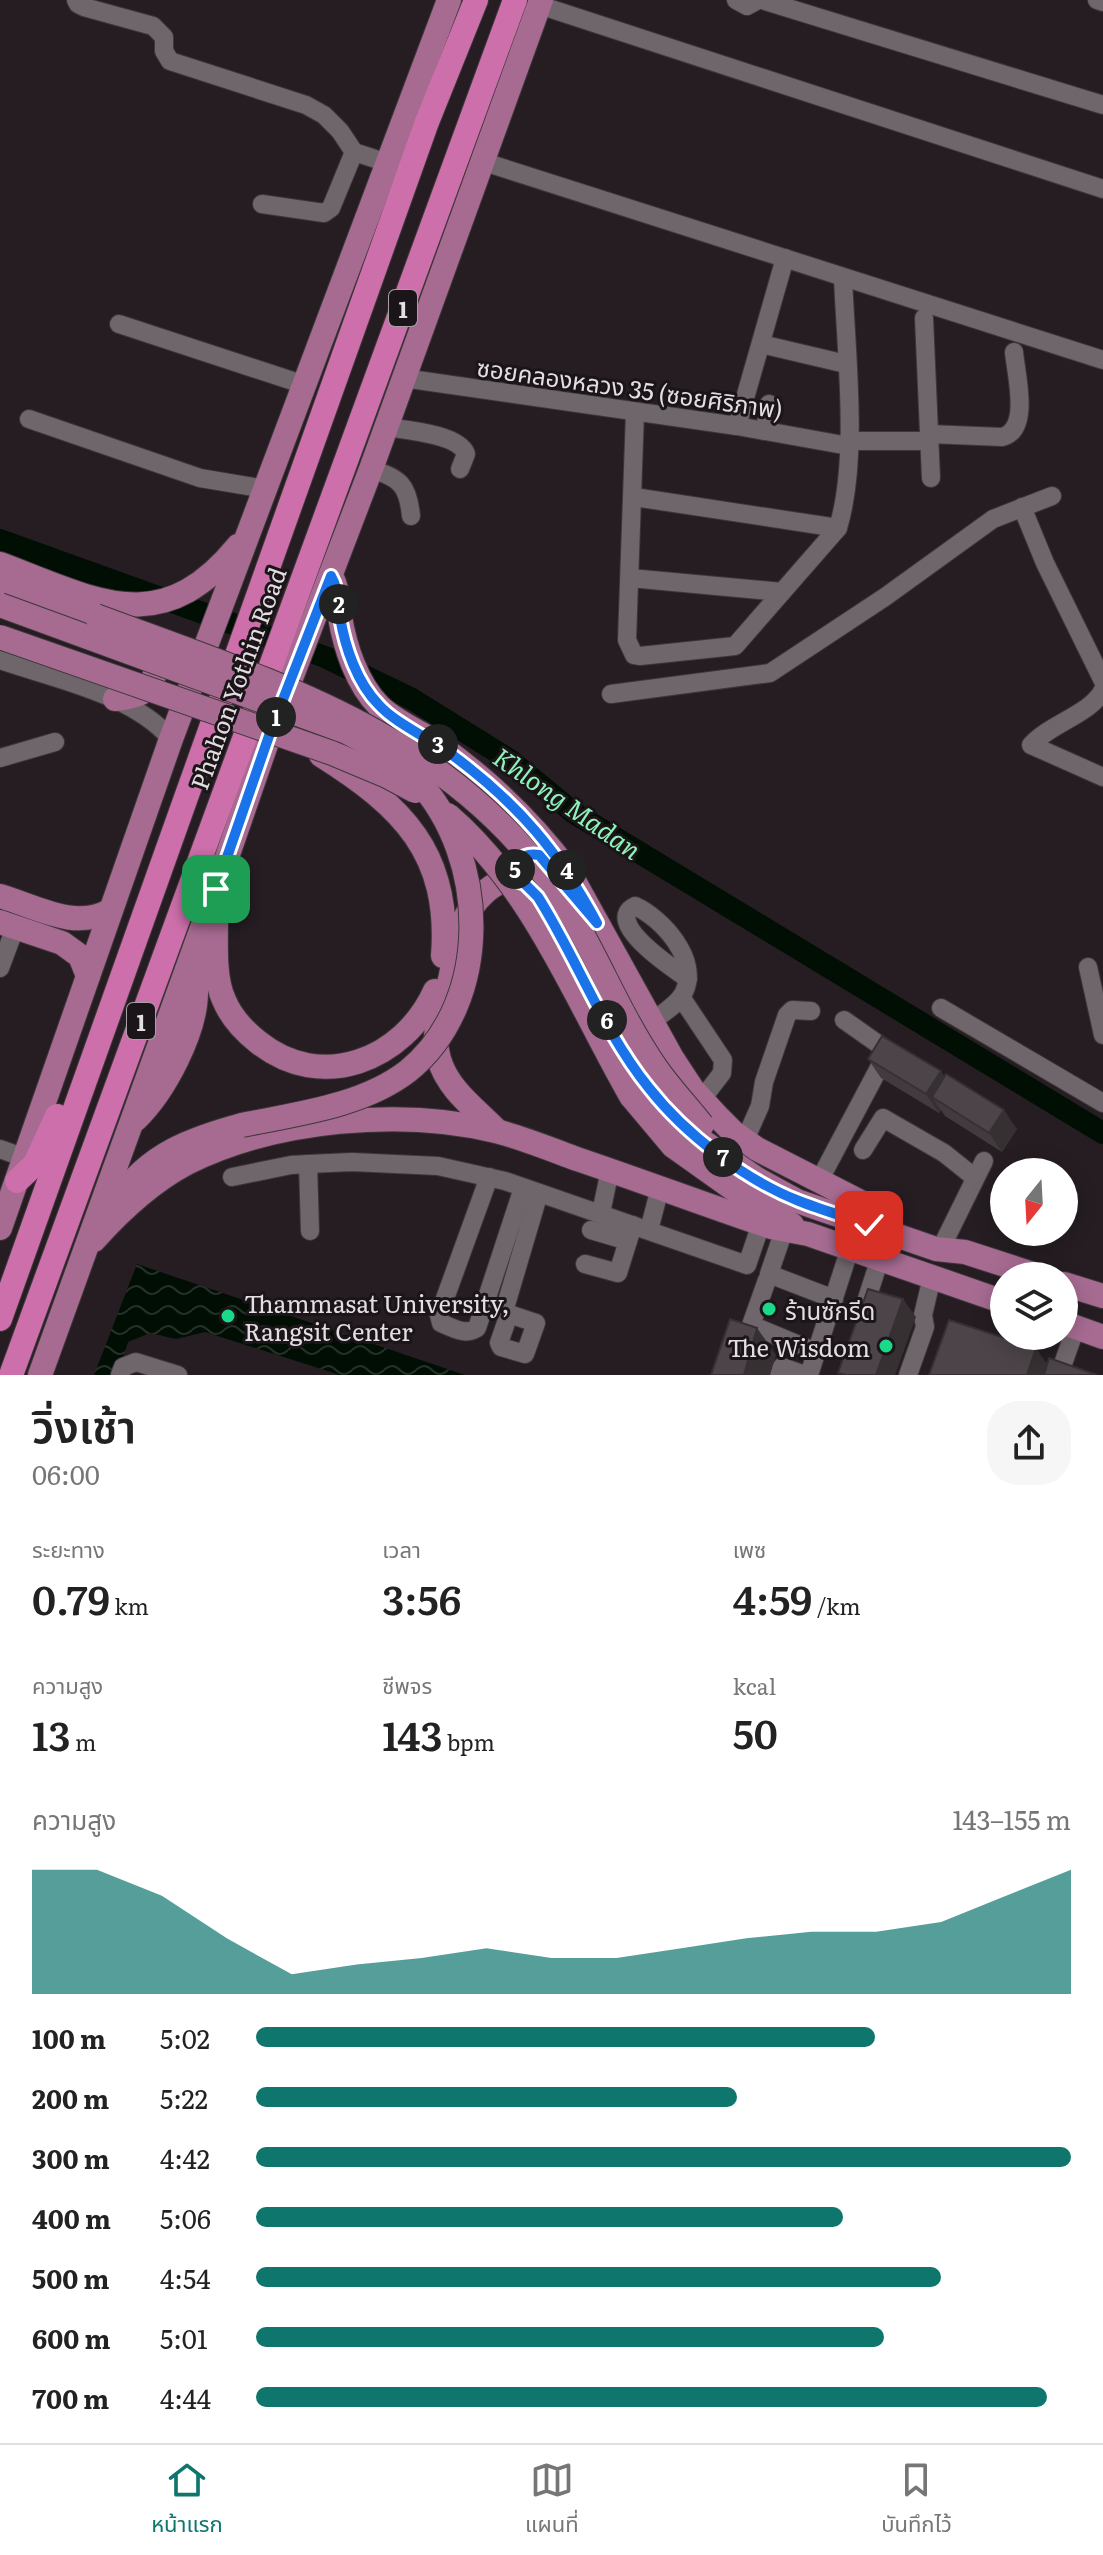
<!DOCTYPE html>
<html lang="th">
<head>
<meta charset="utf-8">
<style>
  body { margin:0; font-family:Literata,"Noto Sans Thai",serif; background:#f6f6f6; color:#222; height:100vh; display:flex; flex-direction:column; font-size:30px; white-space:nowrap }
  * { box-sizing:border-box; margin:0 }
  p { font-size:26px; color:#767676 }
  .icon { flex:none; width:44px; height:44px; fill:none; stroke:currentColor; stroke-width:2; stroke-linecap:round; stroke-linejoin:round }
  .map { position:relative; height:1375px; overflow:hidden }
  .side { display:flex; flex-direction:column; background:#fff; flex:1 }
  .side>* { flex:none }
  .needle { width:52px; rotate:198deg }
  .buttons { position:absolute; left:990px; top:1158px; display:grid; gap:16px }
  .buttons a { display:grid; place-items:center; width:88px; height:88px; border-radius:50%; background:#fff; box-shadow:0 4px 20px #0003; font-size:40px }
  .pin { position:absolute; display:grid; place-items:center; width:68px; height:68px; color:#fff; margin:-34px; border-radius:16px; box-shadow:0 4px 12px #0006 }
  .km { position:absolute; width:40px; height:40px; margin:-20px; border-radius:50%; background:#222; color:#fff; font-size:22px; line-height:40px; text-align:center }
  .round { display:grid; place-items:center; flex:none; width:84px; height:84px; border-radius:32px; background:#f6f6f6 }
  .overview { display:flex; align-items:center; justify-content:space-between; height:136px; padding:0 32px }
  h1 { font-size:44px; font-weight:600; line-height:60px }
  .figures { display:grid; grid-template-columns:repeat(3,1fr); gap:12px; height:136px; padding:8px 32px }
  .figures div { display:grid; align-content:center }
  .figures b { font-size:40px; font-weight:600 }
  .figures small { font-size:22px; font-weight:400 }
  .figures p { font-size:22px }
  .chart { height:224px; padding:16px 32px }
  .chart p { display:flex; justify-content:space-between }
  .chart svg { width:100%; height:144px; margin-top:8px; fill:#0f766e; opacity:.7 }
  ul { padding:0 32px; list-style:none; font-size:26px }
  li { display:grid; grid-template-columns:128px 96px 1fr; align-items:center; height:60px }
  li i { height:20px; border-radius:10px; background:#0f766e }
  .tabs { display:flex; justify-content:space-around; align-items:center; height:112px; border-top:2px solid #e0e0e0; background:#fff; font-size:22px; color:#767676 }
  .tabs a { display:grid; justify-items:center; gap:4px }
  .tabs .active { color:#0f766e }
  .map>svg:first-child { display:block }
  .water { fill:url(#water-waves) }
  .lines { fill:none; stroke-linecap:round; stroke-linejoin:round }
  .river { stroke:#000e04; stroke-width:22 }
  .minor-casing { stroke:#3d373a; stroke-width:20 }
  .major-casing { stroke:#3d373a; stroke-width:26 }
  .highway-casing { stroke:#3d373a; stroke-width:26 }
  .minor { stroke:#6f666b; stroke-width:18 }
  .major { stroke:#a76b91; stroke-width:24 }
  .highway { stroke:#cd6fab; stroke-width:24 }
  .major-bridge-casing { stroke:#3d373a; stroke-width:26; stroke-linecap:butt }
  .major-bridge { stroke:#a76b91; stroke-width:24 }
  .wall { fill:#423a3f }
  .shaded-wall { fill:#363033 }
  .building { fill:#4d4449; stroke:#363033; stroke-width:2 }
  .route-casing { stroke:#fff; stroke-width:16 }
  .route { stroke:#1a73e8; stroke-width:10 }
  .poi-dot { fill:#1ad988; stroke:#1b1418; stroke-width:3 }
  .labels { text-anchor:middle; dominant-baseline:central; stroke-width:6; stroke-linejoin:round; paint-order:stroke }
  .shield { fill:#1b1418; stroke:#a7a1a5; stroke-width:2 }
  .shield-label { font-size:22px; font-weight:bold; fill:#e3dee1 }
  .street-label { font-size:24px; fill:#e3dee1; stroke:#1b1418 }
  .poi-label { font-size:24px; fill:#e3dee1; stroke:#1b1418; text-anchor:start }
  .water-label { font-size:26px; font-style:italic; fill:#8df3b9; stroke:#1b1418 }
</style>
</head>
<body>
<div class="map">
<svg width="1103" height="1375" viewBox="0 0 1103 1375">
  <defs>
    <pattern id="water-waves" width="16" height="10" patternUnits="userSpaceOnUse" patternTransform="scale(2)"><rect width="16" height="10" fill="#000e04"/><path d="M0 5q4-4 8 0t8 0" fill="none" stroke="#253128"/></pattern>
  </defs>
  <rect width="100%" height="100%" fill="#251d22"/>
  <path class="water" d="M137 1264 465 1375H340L205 1332 176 1339 150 1333 128 1342 118 1375H94Z"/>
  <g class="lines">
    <path class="river" d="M0 540 325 657 412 699 510 760 574 813 1103 1133"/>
    <g class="minor-casing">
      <g id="minor">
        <path d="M76 0 78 4 84 7 153 26 164 37V51L170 61 306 105 324 115 340 131 354 152 388 163"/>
        <path d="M736 0 747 6 758 0"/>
        <path d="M762 0 1103 105"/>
        <path d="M1097 0 1103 2"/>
        <path d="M539 5 1103 189"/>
        <path d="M481 161 1103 360"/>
        <path d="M262 204 324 213 331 208 354 152"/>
        <path d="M924 318 931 478"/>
        <path d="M119 324 305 385"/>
        <path d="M761 344 846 364"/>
        <path d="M403 378 737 426 849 446"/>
        <path d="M635 412 627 640 634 655 640 656 735 646 838 528C859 458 846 352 843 278"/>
        <path d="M29 419 200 478 266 489"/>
        <path d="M737 426 785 258"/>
        <path d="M386 427C406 430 459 434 466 454L460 469"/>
        <path d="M765 431 769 404"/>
        <path d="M929 434 1002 437C1031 430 1016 375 1014 352"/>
        <path d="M849 441H928"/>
        <path d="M371 469C400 478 408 485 411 516"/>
        <path d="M634 497 838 528"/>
        <path d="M1022 507 1045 563 1103 681"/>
        <path d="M630 578 782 592"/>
        <path d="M0 660C55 679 133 694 171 739"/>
        <path d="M1103 690C1091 714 1051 723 1031 745L1103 777"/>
        <path d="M611 694 770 673 885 597 993 519 1052 496"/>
        <path d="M0 758 55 742"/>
        <path d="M1088 967 1103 1035"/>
        <path d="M0 968 15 928"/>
        <path d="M681 997 723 1060 722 1073 702 1099"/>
        <path d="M941 1008 1103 1103"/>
        <path d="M652 1022C662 1013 679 1004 684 992 700 960 662 918 635 906 602 922 674 969 688 979"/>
        <path d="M745 1140 760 1106 764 1082 787 1015 792 1010 811 1011"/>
        <path d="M0 1149 25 1158"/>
        <path d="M863 1150 883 1118 944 1153 974 1177"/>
        <path d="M308 1164 310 1231"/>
        <path d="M232 1177 291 1165 308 1164 352 1162 438 1166 505 1181 747 1265 761 1224"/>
        <path d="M489 1177 439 1315 441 1323C453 1328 466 1336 477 1328L523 1188"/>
        <path d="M819 1181 888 1051 844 1020"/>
        <path d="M601 1213 610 1170"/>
        <path d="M591 1230 628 1241"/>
        <path d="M649 1230 660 1188"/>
        <path d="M784 1230 769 1274 834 1299"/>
        <path d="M945 1240 984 1161"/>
        <path d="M585 1264 618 1273 633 1225"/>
        <path d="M767 1280 751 1325 816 1352"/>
        <path d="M863 1311 880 1258"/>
        <path d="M509 1314 499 1343 501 1347 525 1354 536 1323 509 1314 505 1308 539 1193"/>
        <path d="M120 1375 123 1367 136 1362 178 1375"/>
        <path d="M776 1375 782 1367 805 1375"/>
        <path d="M809 1375 850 1248"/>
        <path d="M908 1375 925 1327 923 1315 932 1277"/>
        <path d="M1059 1375 1076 1327"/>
      </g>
    </g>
    <g class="major-casing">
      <g id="major">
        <path d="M0 564C96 600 160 641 238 546"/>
        <path d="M331 576C339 590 337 601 340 617 345 647 357 684 379 706 395 722 419 731 436 743 488 780 531 821 569 872L672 1058 693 1090 717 1116 733 1132 757 1149 886 1215"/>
        <path d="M0 587 96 616"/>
        <path d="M115 699C123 698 133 697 141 693 155 684 162 659 157 644"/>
        <path d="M321 755C402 806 451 853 443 956"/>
        <path d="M0 896C37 907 75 931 111 910"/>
        <path d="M216 903C217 931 212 975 224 1000 231 1017 244 1031 258 1042 321 1093 404 1060 435 991"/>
        <path d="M0 922 62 943 80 956 88 976"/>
        <path d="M631 1096 673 1146 732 1188 792 1225"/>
        <path d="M136 1119C164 1092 196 1032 196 992 197 981 195 971 194 960"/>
        <path d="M497 1131C476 1109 448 1090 439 1059 431 1032 441 1013 448 987 454 968 454 946 461 927 469 905 499 867 526 884 530 887 535 893 538 897L617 1038 648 1087 685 1129 757 1179 797 1201 936 1249 965 1252 1039 1276"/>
        <path d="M120 1198C148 1154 194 1138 242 1125"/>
        <path d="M0 1228 171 739 449 0"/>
        <path d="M94 1240C121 1210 151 1182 187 1163 275 1119 401 1108 496 1131 523 1138 550 1149 577 1159 642 1181 706 1205 771 1227L808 1234 1004 1302"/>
        <path d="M1064 1284 1103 1296"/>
        <path d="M1064 1323 1103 1337"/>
        <path d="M40 1375 216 889 270 733 371 469 541 0"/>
      </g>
    </g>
    <g class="highway-casing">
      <g id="highway">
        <path d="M17 1181 35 1164 57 1116"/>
        <path d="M0 1319 427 122 476 0"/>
        <path d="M11 1375 515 0"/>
      </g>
    </g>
    <use href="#minor" class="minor"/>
    <use href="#major" class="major"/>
    <use href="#highway" class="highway"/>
    <g class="major-bridge-casing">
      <g id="major-bridge">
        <path d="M0 605 347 732C372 745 398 759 417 780 489 857 493 1002 408 1071 363 1106 296 1114 242 1125"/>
        <path d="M96 616C266 680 446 731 555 889 594 946 617 1012 656 1068 670 1088 687 1106 702 1125"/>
        <path d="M0 637 332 753 387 776 415 791"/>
        <path d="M448 815C534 889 576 1000 631 1096"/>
      </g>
    </g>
    <use href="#major-bridge" class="major-bridge"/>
  </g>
  <path class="wall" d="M868 1059 941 1071 944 1077 1017 1129 1002 1152 945 1116 941 1110 939 1113 881 1078Z"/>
  <g class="shaded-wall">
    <path d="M941 1071 953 1090 932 1097 941 1110 939 1113 926 1094Z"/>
    <path d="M1004 1110 1017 1129 1002 1152 989 1133Z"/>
    <path d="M903 1299 916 1317 895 1375H876Z"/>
    <path d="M757 1328 776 1355 770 1375H744Z"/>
    <path d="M1036 1348 1049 1367 1046 1375H1027Z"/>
  </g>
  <g class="building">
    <path d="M882 1036 941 1071 926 1094 868 1059Z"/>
    <path d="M946 1074 1004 1110 989 1133 932 1097Z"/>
    <path d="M868 1289 903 1299 876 1375H846L838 1373Z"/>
    <path d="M730 1319 757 1328 744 1375H711Z"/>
    <path d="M949 1320 1036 1348 1027 1375H929Z"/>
    <path d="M1049 1358 1097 1375H1044Z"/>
  </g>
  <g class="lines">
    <g class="route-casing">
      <path id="route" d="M216 889 270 733 331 576C339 590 337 601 340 617 345 647 357 683 379 705 396 724 433 740 455 757 519 805 559 852 597 923L539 855C520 852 516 863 514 880L525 884 538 897C577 959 603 1031 649 1088 685 1134 745 1180 799 1201 822 1210 846 1217 869 1225"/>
    </g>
    <use href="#route" class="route"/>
  </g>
  <g class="poi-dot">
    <circle cx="769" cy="1309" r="8"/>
    <circle cx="228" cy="1316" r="8"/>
    <circle cx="886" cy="1346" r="8"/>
  </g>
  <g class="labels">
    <g class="shield">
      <rect x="389" y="290" width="28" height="36" rx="6"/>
      <rect x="127" y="1003" width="28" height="36" rx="6"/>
    </g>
    <g class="shield-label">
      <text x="403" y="308">1</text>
      <text x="141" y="1021">1</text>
    </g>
    <g class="street-label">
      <text transform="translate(630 387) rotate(8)">ซอยคลองหลวง 35 (ซอยศิริภาพ)</text>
      <text transform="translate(237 678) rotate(-70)">Phahon Yothin Road</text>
    </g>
    <g class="poi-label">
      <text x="244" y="1302">Thammasat University,<tspan x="244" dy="28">Rangsit Center</tspan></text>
      <text x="785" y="1309">ร้านซักรีด</text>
      <text x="870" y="1346" text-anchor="end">The Wisdom</text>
    </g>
    <g class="water-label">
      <text transform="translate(568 802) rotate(35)">Khlong Madan</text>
    </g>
  </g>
</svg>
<div class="buttons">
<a><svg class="needle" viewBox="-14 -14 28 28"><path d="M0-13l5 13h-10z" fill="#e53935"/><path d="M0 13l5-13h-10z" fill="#767676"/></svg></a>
<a><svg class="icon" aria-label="layers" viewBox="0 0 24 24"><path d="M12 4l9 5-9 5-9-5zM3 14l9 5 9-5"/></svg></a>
</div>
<div class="pin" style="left:216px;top:889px;background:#1e9e55"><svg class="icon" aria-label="arrive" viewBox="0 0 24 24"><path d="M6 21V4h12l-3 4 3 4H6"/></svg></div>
<div class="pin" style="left:869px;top:1225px;background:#d93025"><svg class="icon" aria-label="check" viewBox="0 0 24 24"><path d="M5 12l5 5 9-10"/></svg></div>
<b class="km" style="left:276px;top:717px">1</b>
<b class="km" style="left:339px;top:604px">2</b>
<b class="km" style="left:438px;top:744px">3</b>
<b class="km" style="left:567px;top:870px">4</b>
<b class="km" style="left:515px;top:869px">5</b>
<b class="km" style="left:607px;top:1020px">6</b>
<b class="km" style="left:723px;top:1157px">7</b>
</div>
<section class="side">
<div class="overview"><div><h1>วิ่งเช้า</h1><p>06:00</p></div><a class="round"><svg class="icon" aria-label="share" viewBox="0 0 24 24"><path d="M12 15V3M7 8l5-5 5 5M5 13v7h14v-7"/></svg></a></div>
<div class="figures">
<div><p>ระยะทาง</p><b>0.79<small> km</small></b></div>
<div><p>เวลา</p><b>3:56</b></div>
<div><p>เพซ</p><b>4:59<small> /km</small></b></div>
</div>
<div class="figures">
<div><p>ความสูง</p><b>13<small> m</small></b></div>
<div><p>ชีพจร</p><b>143<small> bpm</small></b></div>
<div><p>kcal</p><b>50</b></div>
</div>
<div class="chart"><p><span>ความสูง</span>143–155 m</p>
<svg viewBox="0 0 160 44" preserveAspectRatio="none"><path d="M0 44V6L10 6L20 14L30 27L40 38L50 35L60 33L70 30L80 33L90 33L100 30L110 27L120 25L130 25L140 22L150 14L160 6V44z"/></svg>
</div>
<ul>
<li><b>100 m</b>5:02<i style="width:76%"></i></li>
<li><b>200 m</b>5:22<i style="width:59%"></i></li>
<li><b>300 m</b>4:42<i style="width:100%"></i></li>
<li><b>400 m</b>5:06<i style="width:72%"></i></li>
<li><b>500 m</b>4:54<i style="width:84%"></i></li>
<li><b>600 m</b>5:01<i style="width:77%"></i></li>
<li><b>700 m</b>4:44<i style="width:97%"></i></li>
</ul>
</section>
<nav class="tabs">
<a class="active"><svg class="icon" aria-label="home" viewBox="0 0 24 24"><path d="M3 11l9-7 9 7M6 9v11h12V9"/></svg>หน้าแรก</a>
<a><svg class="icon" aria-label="map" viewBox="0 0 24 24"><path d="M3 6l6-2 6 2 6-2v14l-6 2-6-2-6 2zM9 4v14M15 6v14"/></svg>แผนที่</a>
<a><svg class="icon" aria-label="saved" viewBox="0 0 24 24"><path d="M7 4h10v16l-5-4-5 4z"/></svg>บันทึกไว้</a>
</nav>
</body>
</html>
